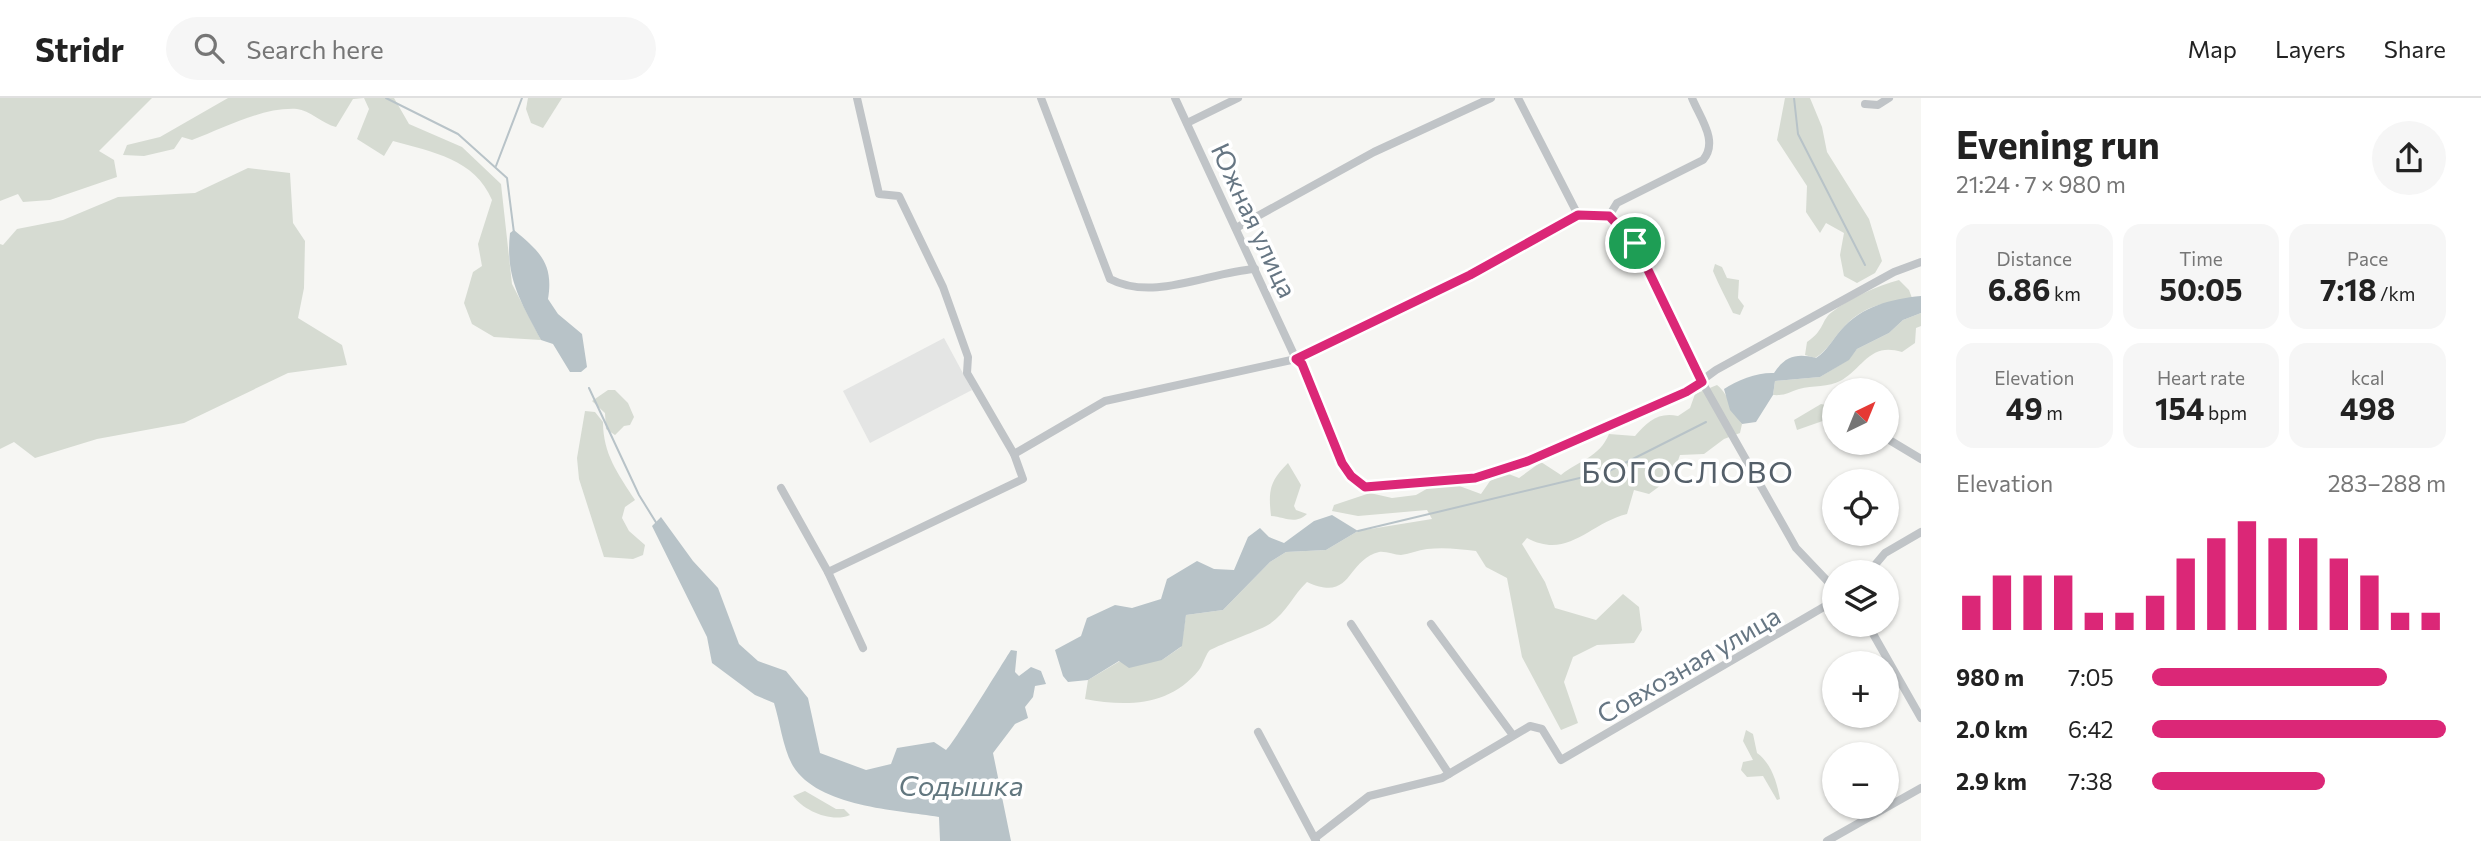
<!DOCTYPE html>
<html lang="en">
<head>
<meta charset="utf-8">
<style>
  body { margin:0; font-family:Commissioner,sans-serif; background:#f6f6f6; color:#222; height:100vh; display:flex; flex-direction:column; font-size:26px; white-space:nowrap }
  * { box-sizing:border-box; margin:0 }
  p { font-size:23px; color:#767676 }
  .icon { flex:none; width:38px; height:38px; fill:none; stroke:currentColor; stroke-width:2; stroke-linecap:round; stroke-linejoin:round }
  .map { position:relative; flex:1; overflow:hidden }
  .details { display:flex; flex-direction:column; background:#fff; width:560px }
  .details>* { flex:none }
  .needle { width:46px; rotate:43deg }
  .tools { position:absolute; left:1822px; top:280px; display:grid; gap:14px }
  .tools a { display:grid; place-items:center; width:77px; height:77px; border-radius:50%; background:#fff; box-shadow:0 2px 5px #0004; font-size:35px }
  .pin { position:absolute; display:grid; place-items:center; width:60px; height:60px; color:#fff; margin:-30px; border:4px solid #fff; border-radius:50%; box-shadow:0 2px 7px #0007 }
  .round { display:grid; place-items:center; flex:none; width:74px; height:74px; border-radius:37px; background:#f6f6f6 }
  .summary { display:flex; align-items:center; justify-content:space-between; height:119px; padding:0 35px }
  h1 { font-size:38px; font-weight:700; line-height:52px }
  .stats { display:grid; grid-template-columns:repeat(3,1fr); gap:10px; height:119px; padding:7px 35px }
  .stats div { display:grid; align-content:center; border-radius:18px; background:#f6f6f6; text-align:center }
  .stats b { font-size:30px; font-weight:700 }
  .stats small { font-size:19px; font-weight:400 }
  .stats p { font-size:19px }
  .chart { height:196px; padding:14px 35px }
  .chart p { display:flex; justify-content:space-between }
  .chart svg { width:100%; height:126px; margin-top:7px; stroke:#db2777; stroke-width:6 }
  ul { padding:0 35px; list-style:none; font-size:23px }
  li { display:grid; grid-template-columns:112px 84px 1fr; align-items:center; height:52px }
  li i { height:18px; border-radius:9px; background:#db2777 }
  header { display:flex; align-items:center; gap:42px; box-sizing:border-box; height:98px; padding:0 35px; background:#fff; border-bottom:2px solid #e0e0e0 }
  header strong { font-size:33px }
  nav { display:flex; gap:38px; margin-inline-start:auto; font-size:24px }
  .search { width:490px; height:63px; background:#f6f6f6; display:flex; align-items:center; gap:18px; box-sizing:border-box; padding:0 24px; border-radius:38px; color:#767676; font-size:26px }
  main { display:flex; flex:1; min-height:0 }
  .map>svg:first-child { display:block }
  .built { fill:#e4e5e4 }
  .green { fill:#d6dbd2 }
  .water { fill:#b8c3c8 }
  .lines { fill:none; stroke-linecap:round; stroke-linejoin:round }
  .stream { stroke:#b8c3c8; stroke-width:2 }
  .minor { stroke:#c0c4c7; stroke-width:8 }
  .route-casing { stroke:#fff; stroke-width:14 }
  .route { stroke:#db2777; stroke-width:9 }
  .labels { text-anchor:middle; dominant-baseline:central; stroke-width:7; stroke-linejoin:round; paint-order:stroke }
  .street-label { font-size:26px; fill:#667683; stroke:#fff }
  .water-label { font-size:28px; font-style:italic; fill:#62777f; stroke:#fff }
  .quarter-label { font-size:30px; letter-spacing:2px; fill:#545f69; stroke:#fff }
</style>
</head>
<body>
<header>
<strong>Stridr</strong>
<div class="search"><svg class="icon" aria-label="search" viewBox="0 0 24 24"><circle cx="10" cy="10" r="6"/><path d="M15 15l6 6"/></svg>Search here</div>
<nav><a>Map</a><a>Layers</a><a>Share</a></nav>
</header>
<main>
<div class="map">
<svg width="1921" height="743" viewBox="0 0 1921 743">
  <rect width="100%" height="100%" fill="#f6f6f3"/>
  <path class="built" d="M944 240 972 292 870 345 843 293Z"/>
  <g class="green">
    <path d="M0 0H152L99 53 114 62 117 79 50 102 23 104 18 96 0 103Z"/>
    <path d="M228 0H394L409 26 462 49 501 86 512 186 541 242 494 239 472 226 464 205 473 174 482 168 478 146 492 102C475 61 432 54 393 43L384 58 357 41 369 11 364 0 353 1 336 29C323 26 309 12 297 11 262 9 224 30 192 42L182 39 174 51 144 58 123 57 127 47 160 39Z"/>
    <path d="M528 0H562L543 30 531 25 526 11Z"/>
    <path d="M1785 0H1810L1822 29 1827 54 1869 121 1882 163 1875 175 1857 185 1844 178 1840 157 1844 135 1826 125 1820 135 1806 114 1807 88 1777 42Z"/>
    <path d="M248 70 290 75 293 125 305 143 304 190 298 220 342 247 347 267 288 275 184 325 97 341 35 360 14 344 0 351V146L3 147 17 131 63 122 118 99 195 95Z"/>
    <path d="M1715 166 1722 169 1727 180 1739 182 1738 200 1744 208 1740 217 1733 215C1726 200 1719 188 1713 173Z"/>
    <path d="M1899 182 1909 192 1912 200C1882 206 1863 207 1842 231 1832 242 1828 252 1815 260L1805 257 1807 244C1825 232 1821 222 1832 214 1850 200 1877 188 1899 182Z"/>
    <path d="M1921 215V228L1916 230 1915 245 1902 254C1871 244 1864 268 1842 282 1828 290 1813 287 1799 291 1789 294 1785 298 1773 297L1775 283 1820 279 1848 262 1857 251 1889 235 1903 222Z"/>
    <path d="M1717 287C1727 294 1733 314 1742 326L1740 335 1724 341 1704 356 1680 357 1672 379 1649 396 1634 392 1627 416C1588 426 1568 462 1527 440L1522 446 1545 484 1555 510 1596 522 1623 496 1639 509 1642 532 1634 545 1597 547 1573 559 1564 584 1578 625 1561 632 1522 559 1507 480 1486 469 1476 453C1460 451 1444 449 1427 451 1418 452 1410 456 1401 457 1394 457 1386 453 1379 454 1345 463 1353 505 1307 484 1292 498 1287 515 1268 527 1258 533 1213 549 1209 553 1205 558 1203 567 1199 572 1170 608 1127 609 1085 601L1088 582 1120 563 1162 562 1181 549 1186 517 1223 512 1270 464 1286 454 1326 452 1358 433 1432 421 1427 412 1358 418 1332 413 1334 407 1370 395 1392 400 1416 397 1430 389 1454 386 1481 396 1490 383 1506 375 1519 380 1541 364 1561 377C1579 362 1599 360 1609 336L1635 338C1648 324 1657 314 1678 318L1690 310 1695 296Z"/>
    <path d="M608 292H615L628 305 634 319 630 327 624 328 615 337 606 331 605 315 592 303Z"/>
    <path d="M1821 306 1834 309V319L1797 332 1794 322Z"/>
    <path d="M585 313 595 314 603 324C603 356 618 376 635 402L625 409 622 420 629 433 645 447 643 457 633 461 604 459 579 381 577 360Z"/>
    <path d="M1288 365 1301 387 1294 408 1296 412 1307 416C1295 427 1285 419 1271 418 1268 392 1270 383 1288 365Z"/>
    <path d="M1746 632 1753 636 1757 655C1771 665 1777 684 1780 701L1777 702 1763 678 1747 679 1741 672 1743 664 1753 662 1743 643Z"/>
    <path d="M805 693 836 711H844L850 717C832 725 804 713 793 698Z"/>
  </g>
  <g class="water">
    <path d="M514 132C539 153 554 165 548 201L558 216 582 236 587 269 581 274H570L553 246 541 242C521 204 505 180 510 135Z"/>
    <path d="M1921 198V215L1903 222 1889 235 1857 251 1849 262 1820 279 1775 283 1773 297 1756 324 1742 326 1730 312 1724 291C1737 282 1759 274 1774 275 1785 258 1797 255 1816 260 1828 252 1832 242 1841 232 1862 208 1891 201 1921 198Z"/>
    <path d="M1332 417 1358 433 1326 452 1286 454 1270 464 1223 512 1186 517 1182 548 1162 562 1129 570 1119 563 1088 582 1068 584 1063 578 1055 552 1081 538 1087 520 1115 507 1132 510 1161 501 1167 481 1197 463 1214 471 1234 472 1248 439 1260 430 1269 439 1284 445 1314 423Z"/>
    <path d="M661 419 693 463 718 490 739 546 758 563 786 573 808 600 820 655 866 672 891 666 897 650 934 644 946 652C952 648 1002 566 1011 552L1017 553 1015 574 1019 578 1031 569 1041 573 1046 586 1035 588 1033 599 1025 609 1028 620 1015 626 993 655 1011 743H940L939 719C897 712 818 709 793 668 783 651 780 624 774 605L755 597 712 565 707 539 652 428Z"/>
  </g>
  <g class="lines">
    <g class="stream">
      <path d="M386 0 458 36 507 80 514 135"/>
      <path d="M1794 0 1798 36 1865 167"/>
      <path d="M496 68 522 0"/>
      <path d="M589 290 639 397 657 426"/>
      <path d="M1358 433 1609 373 1706 324"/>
    </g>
    <g class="minor">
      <path d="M1041 0 1110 181C1154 204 1209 174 1255 171"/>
      <path d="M1175 0 1296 261 1302 266 1342 365 1351 378 1365 389 1475 380 1528 363 1686 294 1716 272 1894 174 1921 164"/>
      <path d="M1518 0 1578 117"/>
      <path d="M1865 6 1878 7 1889 0"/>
      <path d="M1187 25 1238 0"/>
      <path d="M1578 117 1609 118 1635 145 1702 284 1796 450 1834 490"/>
      <path d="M1609 118 1617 105 1703 62C1719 43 1700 20 1692 0"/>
      <path d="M1236 130 1374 54 1491 0"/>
      <path d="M1886 340 1921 361"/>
      <path d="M1014 356 1105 303 1296 261 1470 176 1578 117"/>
      <path d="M781 390 828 474 1023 381 1014 356 967 275 968 259 943 189 899 98 879 96 857 0"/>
      <path d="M828 474 863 550"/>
      <path d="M1869 474 1885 455 1921 434"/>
      <path d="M1351 526 1449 676"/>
      <path d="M1431 526 1512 636"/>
      <path d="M1868 527 1921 620"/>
      <path d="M1258 634 1316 743"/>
      <path d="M1315 740 1369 698 1442 680 1530 628 1542 631 1561 662 1834 503"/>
      <path d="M1827 743 1921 690"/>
    </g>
  </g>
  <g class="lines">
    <g class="route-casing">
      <path id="route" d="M1578 117 1609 118 1635 145 1702 284 1686 294 1528 363 1475 380 1365 389 1351 378 1342 365 1302 266 1296 261 1470 177Z"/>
    </g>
    <use href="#route" class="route"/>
  </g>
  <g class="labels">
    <g class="street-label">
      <text transform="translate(1255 122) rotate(65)">Южная улица</text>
      <text transform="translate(1688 566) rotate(-30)">Совхозная улица</text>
    </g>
    <g class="water-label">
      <text x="961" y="687">Содышка</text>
    </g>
    <g class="quarter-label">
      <text x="1688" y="372">БОГОСЛОВО</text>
    </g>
  </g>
</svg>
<div class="tools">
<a><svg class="needle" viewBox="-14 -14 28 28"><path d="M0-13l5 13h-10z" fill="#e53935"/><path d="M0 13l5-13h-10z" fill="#767676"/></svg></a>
<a><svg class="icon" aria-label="locate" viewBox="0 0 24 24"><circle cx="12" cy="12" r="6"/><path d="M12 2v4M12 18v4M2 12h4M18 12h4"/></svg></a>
<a><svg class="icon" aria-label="layers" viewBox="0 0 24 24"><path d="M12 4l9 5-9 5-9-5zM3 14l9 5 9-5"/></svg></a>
<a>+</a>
<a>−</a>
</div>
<div class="pin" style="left:1635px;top:145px;background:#1e9e55"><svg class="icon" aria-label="arrive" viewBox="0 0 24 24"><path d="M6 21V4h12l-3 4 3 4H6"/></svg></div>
</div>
<section class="details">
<div class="summary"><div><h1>Evening run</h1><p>21:24 · 7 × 980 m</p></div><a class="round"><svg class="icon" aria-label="share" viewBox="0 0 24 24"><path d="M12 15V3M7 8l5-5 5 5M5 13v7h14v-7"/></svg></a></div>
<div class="stats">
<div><p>Distance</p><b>6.86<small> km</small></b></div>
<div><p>Time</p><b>50:05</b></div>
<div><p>Pace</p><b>7:18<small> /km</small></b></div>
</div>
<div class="stats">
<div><p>Elevation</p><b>49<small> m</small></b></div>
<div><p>Heart rate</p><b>154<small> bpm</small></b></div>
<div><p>kcal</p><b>498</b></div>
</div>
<div class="chart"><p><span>Elevation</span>283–288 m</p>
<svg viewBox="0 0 160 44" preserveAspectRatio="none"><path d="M5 44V32M15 44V25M25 44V25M35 44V25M45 44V38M55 44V38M65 44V32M75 44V19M85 44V12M95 44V6M105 44V12M115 44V12M125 44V19M135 44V25M145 44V38M155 44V38"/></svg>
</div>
<ul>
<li><b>980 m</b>7:05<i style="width:80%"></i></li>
<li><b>2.0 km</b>6:42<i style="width:100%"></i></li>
<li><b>2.9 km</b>7:38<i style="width:59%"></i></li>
</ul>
</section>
</main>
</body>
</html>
